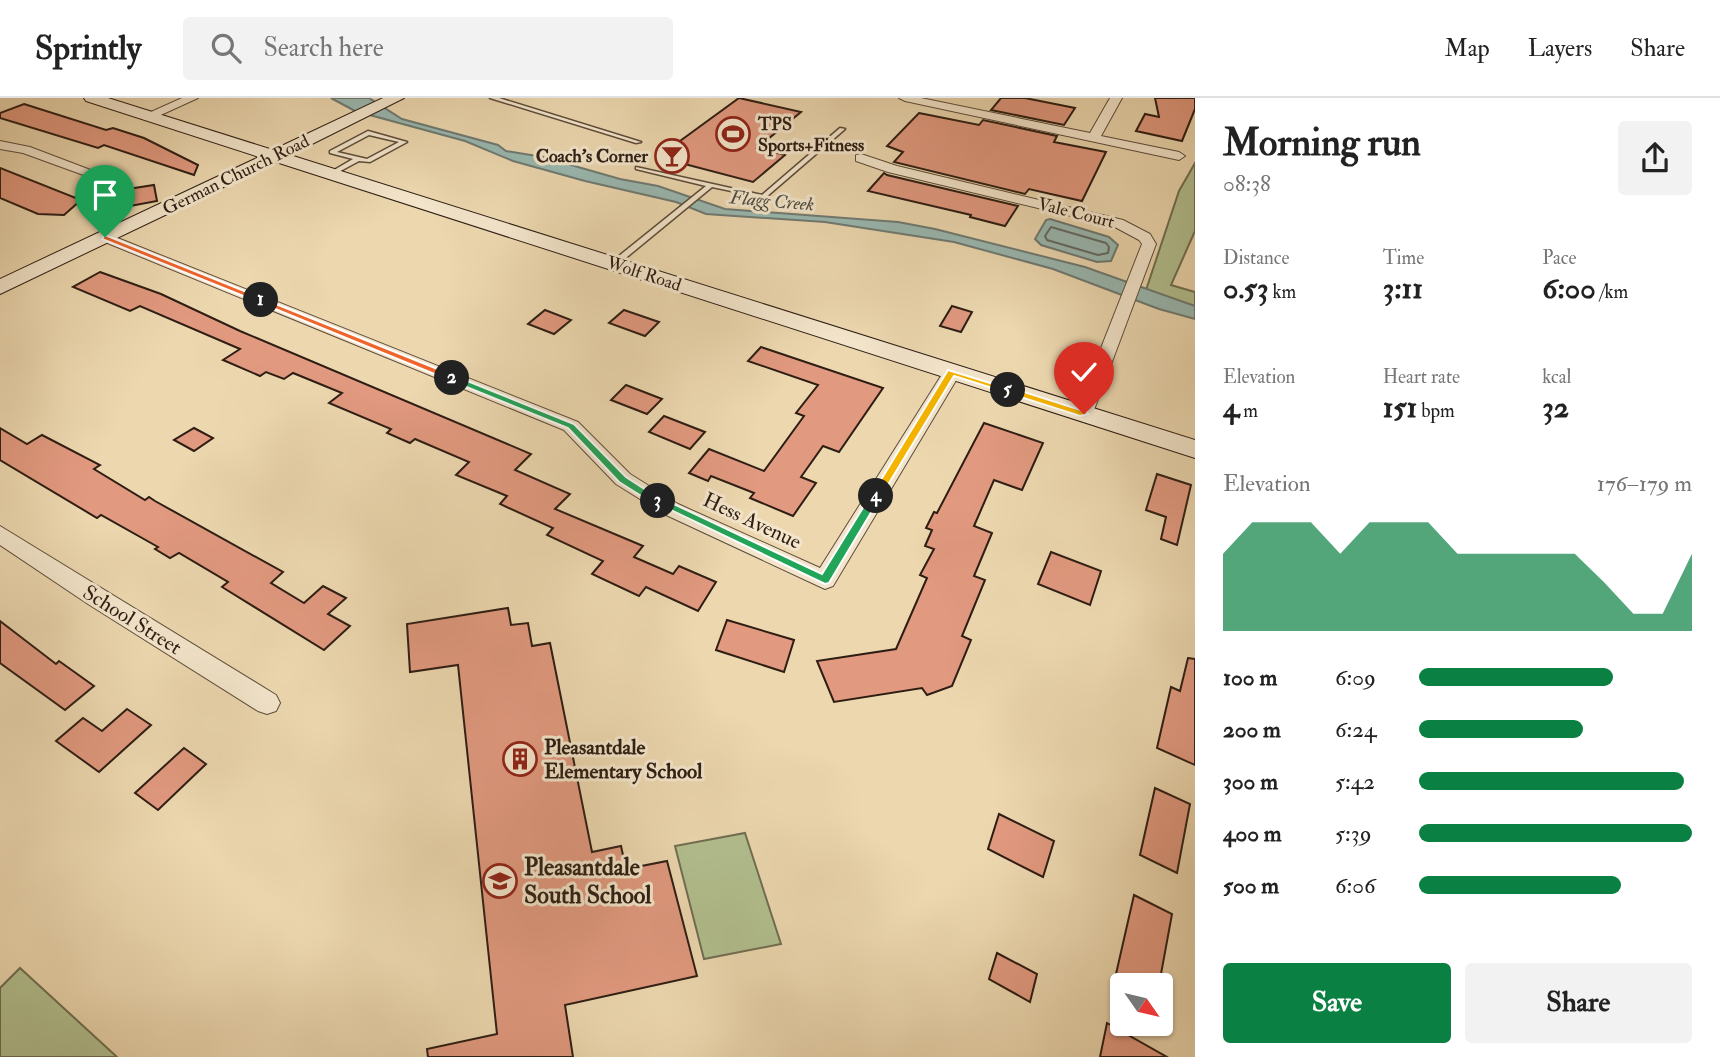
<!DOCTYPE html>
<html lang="en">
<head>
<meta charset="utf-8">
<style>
  body { margin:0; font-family:"IM FELL Double Pica",serif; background:#f2f2f2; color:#222; height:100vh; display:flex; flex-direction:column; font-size:26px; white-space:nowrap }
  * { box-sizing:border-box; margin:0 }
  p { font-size:23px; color:#767676 }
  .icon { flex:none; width:38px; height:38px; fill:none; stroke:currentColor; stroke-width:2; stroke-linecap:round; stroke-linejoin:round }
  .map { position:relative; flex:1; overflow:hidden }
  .panel { display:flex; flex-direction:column; background:#fff; width:525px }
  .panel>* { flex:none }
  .needle { width:46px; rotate:124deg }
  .controls { position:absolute; left:1110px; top:875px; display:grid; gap:14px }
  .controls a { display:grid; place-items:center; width:63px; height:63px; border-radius:7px; background:#fff; box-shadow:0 2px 5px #0004; font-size:35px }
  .pin { position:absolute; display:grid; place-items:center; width:60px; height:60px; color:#fff; margin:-72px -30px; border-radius:50% 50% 50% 0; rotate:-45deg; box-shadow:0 0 7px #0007 }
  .pin .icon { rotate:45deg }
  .km { position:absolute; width:35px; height:35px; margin:-18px; border-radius:50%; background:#222; color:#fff; font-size:19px; line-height:35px; text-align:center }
  .round { display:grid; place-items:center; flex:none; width:74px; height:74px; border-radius:7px; background:#f2f2f2 }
  .summary { display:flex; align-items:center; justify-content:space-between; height:119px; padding:0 28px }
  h1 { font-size:38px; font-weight:700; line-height:52px }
  .stats { display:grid; grid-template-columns:repeat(3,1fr); gap:10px; height:119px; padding:7px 28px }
  .stats div { display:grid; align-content:center }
  .stats b { font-size:30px; font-weight:700 }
  .stats small { font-size:19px; font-weight:400 }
  .stats p { font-size:19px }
  .chart { height:196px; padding:14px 28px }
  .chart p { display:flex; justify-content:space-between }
  .chart svg { width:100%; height:126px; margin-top:7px; fill:#0b8043; opacity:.7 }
  .primary-button { display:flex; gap:14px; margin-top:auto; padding:14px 28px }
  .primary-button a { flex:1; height:80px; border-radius:7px; background:#0b8043; color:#fff; font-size:28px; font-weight:700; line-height:80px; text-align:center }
  .primary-button a+a { background:#f2f2f2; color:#222 }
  ul { padding:0 28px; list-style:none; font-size:23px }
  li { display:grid; grid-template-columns:112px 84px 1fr; align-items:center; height:52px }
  li i { height:18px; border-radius:9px; background:#0b8043 }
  header { display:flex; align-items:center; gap:42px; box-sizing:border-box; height:98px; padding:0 35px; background:#fff; border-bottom:2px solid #e0e0e0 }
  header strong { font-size:33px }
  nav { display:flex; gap:38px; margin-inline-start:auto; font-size:24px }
  .search { width:490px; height:63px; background:#f2f2f2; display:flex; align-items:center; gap:18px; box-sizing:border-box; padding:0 24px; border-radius:7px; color:#767676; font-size:26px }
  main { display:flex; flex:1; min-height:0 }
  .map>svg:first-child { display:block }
  .green { fill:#b2bf8f; stroke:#706e51; stroke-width:2 }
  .water { fill:#99b8b1; stroke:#6e7a72; stroke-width:2 }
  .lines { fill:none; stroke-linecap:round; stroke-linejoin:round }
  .shore { stroke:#636a62; stroke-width:2 }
  .building { fill:#e1997f; stroke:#2d1d13; stroke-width:2 }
  .lane-casing { stroke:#5d4c3a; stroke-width:3 }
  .street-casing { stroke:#5d4c3a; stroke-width:2 }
  .secondary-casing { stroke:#2d1d13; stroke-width:2 }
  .lane { fill:#f3e5cb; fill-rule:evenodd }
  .street { fill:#f3e5cb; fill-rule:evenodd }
  .secondary { fill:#f3e5cb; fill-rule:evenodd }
  .split-1 { fill:#f0652b; stroke:#fff; stroke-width:2 }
  .split-2 { fill:#f0652b; stroke:#fff; stroke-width:2 }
  .split-3 { fill:#22a559; stroke:#fff; stroke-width:2 }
  .split-4 { fill:#22a559; stroke:#fff; stroke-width:2 }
  .split-5 { fill:#f5b400; stroke:#fff; stroke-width:2 }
  .split-6 { fill:#f5b400; stroke:#fff; stroke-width:2 }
  .labels { text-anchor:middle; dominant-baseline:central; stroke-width:6; stroke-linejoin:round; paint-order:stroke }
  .far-poi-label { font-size:18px; font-weight:bold; fill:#2d1d13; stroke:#f3e5cb; text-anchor:start }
  .far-street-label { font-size:18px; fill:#2d1d13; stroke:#f3e5cb }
  .far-water-label { font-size:19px; font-style:italic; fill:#4d4c42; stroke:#f3e5cb }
  .street-label { font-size:21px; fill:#2d1d13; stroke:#f3e5cb }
  .poi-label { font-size:21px; font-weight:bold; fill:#2d1d13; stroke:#f3e5cb; text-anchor:start }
  .near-poi-label { font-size:24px; font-weight:bold; fill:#2d1d13; stroke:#f3e5cb; text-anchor:start }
</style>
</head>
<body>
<header>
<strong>Sprintly</strong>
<div class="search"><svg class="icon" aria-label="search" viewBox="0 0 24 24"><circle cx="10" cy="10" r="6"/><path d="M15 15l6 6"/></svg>Search here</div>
<nav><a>Map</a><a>Layers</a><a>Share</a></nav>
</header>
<main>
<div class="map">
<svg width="1195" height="959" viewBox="0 0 1195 959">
  <rect width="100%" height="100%" fill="#ecd7af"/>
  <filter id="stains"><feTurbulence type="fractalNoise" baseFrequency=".00286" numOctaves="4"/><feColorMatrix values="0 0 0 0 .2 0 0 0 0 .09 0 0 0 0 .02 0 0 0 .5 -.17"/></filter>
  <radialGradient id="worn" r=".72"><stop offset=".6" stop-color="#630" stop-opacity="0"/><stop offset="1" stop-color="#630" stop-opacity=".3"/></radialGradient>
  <g class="green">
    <path d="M1195 65V133L1171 187 1195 194V208L1146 192 1179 93Z"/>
    <path d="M745 735 781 846 704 861 675 748Z"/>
    <path d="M20 870 117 959H0V890Z"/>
  </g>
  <g class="water">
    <path d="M331 0H369L402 21 498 47 506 53 543 59 620 81 658 88 725 111 898 124 935 131 1085 169 1195 208V221L1159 211 1053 171 954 144 825 124 706 116 676 104 585 83 513 63 465 43 355 13Z"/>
    <path d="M1050 121 1109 139 1118 147 1111 163 1097 164 1041 147 1035 141 1046 122Z"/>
  </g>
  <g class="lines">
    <path class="shore" d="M1051 129 1106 145 1109 149 1108 155 1098 157 1047 142 1045 138Z"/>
  </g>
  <g class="building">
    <path d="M739 0 801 14 757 50 785 57 753 84 658 59Z"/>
    <path d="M1001 0H1025L1075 10 1064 27 991 12Z"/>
    <path d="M1155 0H1195V11L1182 43 1136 33 1145 16 1159 19Z"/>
    <path d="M24 6 106 32 113 30 144 40 198 67 194 77 104 47 98 50 0 20V15Z"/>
    <path d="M919 15 979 27 983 22 1057 38 1054 44 1106 54 1082 103 1029 91 1025 96 894 64 903 54 887 48Z"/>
    <path d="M0 70 81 102 64 117 38 116 0 100Z"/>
    <path d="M884 75 887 77 1018 108 1005 128 970 119 971 117 868 93Z"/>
    <path d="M154 87 157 103 103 113 102 95Z"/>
    <path d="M100 174 161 196 240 233 531 356 515 372 570 396 555 411 643 448 634 459 673 476 679 468 716 484 698 513 646 489 639 498 592 476 603 463 547 437 553 430 500 406 507 398 456 377 469 364 415 341 410 345 387 335 391 331 329 305 342 295 293 275 284 281 266 274 260 278 223 262 240 251 140 208 130 213 73 189Z"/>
    <path d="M952 208 972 214 961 234 940 228Z"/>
    <path d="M545 212 571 222 554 236 528 226Z"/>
    <path d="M624 212 659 224 645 238 609 225Z"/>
    <path d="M761 249 883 290 839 354 823 348 801 379 816 385 793 418 750 400 754 395 711 378 708 383 689 375 709 351 764 373 804 318 796 315 818 287 748 263Z"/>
    <path d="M626 287 662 301 647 316 611 302Z"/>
    <path d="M664 318 705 334 690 351 649 334Z"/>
    <path d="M984 325 1043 345 1022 392 994 382 974 428 992 435 974 478 985 482 962 538 971 542 952 588 927 597 922 590 834 604 817 563 896 551 927 480 920 477 934 451 925 448 932 432 926 430 934 414 937 415Z"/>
    <path d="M0 330 27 346 42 337 100 367 94 371 145 402 149 399 155 403 283 474 271 485 304 505 323 488 346 500 328 516 350 528 324 552 222 489 228 484 179 455 170 460 155 451 158 449 101 417 97 420 0 362Z"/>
    <path d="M194 330 213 340 194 353 174 342Z"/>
    <path d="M1157 376 1191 387 1177 447 1161 441 1166 419 1146 412Z"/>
    <path d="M1051 454 1101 473 1090 507 1038 486Z"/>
    <path d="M508 510 511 527 528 525 532 548 550 545 592 754 621 748 626 771 667 763 697 878 565 907 573 959H428L427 951 497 936 458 567 410 574 407 526Z"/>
    <path d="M727 522 794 542 784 574 716 552Z"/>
    <path d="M0 523 56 566 59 563 94 588 65 612 0 565Z"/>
    <path d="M1188 560 1195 561V667L1157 650 1171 589 1180 593Z"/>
    <path d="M127 611 151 627 99 674 56 643 83 620 102 633Z"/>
    <path d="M184 650 206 666 158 712 135 695Z"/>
    <path d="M1155 690 1190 706 1177 775 1140 757Z"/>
    <path d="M999 716 1054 743 1043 779 988 751Z"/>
    <path d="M1134 797 1172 816 1159 887H1136L1116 876Z"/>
    <path d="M997 855 1037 876 1030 904 989 881Z"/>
    <path d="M1107 925 1167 959H1100Z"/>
  </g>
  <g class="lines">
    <g class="lane-casing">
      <g id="lane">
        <path d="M490 0H499L641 44 636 45Z"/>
        <path d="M840 30 845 31 765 100 712 89 616 168 609 166 706 88 636 71V69L762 97Z"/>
        <path d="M368 33 407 44 370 64 359 63 333 77H329V75L353 61 330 55V53ZM369 37 399 44 367 61 337 54Z"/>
      </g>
    </g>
    <g class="street-casing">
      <g id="street">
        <path d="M182 0H198L152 21 142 18Z"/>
        <path d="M899 0H921L1090 35 1110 0H1122L1101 38 1179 54 1185 58 1179 62 905 3Z"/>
        <path d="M0 43 30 49 101 76 99 79H89L23 55 0 51Z"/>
        <path d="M861 56 897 68 1123 122 1150 136 1156 146 1091 320 1084 322 1075 316 1142 146 1139 142 1113 128 888 74 856 63V57Z"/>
        <path d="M105 135 578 324 630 376 678 406 820 470 946 270H958L961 274 833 488 825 491 664 416 616 386 564 332 100 142 98 139 100 136Z"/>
        <path d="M0 428 276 597 280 605 276 613 267 616 258 613 88 506 0 447Z"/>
      </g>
    </g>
    <g class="secondary-casing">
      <path id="secondary" d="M84 0H108L273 52 383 0H404L290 57 1195 342V360L276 64 0 196V181L259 59 86 3Z"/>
    </g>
    <use href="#lane" class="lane"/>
    <use href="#street" class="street"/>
    <use href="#secondary" class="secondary"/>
  </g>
  <path class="split-1" d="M105 137 264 201 265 202 258 204 102 141Z"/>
  <path class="split-2" d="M261 200 455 278 456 280 449 282 258 204Z"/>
  <path class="split-3" d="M449 278H455L574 326 626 379 663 403 654 406 619 384 568 330 449 282Z"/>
  <path class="split-4" d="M876 394 881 398 829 485 825 486 652 403 661 400 822 476 872 395Z"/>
  <path class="split-5" d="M948 272 1013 292 1008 295 954 278 880 400H872L871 398Z"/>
  <path class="split-6" d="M1008 289 1087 314 1088 316 1080 318 1005 294 1004 292Z"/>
  <defs>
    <g id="stadium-ring" transform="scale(1.75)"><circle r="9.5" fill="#f3e5cb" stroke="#8f2418" stroke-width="1.5"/><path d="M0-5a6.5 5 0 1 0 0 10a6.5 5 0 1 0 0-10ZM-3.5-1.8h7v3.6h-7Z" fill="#8f2418"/></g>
    <g id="bar-ring" transform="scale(1.75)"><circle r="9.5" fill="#f3e5cb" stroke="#8f2418" stroke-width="1.5"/><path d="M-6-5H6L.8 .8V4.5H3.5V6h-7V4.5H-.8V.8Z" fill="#8f2418"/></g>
    <g id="building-ring" transform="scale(1.75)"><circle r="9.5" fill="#f3e5cb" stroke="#8f2418" stroke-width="1.5"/><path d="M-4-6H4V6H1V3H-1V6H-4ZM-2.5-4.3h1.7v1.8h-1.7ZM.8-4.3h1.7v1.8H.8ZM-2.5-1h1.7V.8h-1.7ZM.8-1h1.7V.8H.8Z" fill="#8f2418"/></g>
    <g id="school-ring" transform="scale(1.75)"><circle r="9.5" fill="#f3e5cb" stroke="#8f2418" stroke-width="1.5"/><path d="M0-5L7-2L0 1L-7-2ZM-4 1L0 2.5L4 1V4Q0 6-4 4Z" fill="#8f2418"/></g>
  </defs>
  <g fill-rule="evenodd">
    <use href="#stadium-ring" x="733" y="36"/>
    <use href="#bar-ring" x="672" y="58"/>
    <use href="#building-ring" x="520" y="661"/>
    <use href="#school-ring" x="500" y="783"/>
  </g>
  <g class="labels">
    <g class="far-poi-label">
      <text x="758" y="26">TPS<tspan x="758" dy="21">Sports+Fitness</tspan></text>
      <text x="648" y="58" text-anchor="end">Coach's Corner</text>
    </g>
    <g class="far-street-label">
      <text transform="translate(236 77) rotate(-26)">German Church Road</text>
      <text transform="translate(1076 115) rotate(14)">Vale Court</text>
      <text transform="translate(644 176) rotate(18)">Wolf Road</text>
    </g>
    <g class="far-water-label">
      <text transform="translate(772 103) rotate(5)">Flagg Creek</text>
    </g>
    <g class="street-label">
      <text transform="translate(752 423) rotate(25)">Hess Avenue</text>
      <text transform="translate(132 522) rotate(32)">School Street</text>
    </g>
    <g class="poi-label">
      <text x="544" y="649">Pleasantdale<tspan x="544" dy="24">Elementary School</tspan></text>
    </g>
    <g class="near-poi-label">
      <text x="524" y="769">Pleasantdale<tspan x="524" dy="28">South School</tspan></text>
    </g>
  </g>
  <rect width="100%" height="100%" filter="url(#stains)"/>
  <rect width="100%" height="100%" fill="url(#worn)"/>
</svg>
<div class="controls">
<a><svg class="needle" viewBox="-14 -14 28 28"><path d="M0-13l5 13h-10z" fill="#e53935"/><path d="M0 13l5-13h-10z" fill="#767676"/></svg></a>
</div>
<div class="pin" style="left:105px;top:139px;background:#1e9e55"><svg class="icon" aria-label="arrive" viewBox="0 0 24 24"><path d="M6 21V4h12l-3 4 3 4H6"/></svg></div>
<div class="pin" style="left:1084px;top:316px;background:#d93025"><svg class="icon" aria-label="check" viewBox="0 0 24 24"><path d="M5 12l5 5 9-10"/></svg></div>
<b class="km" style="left:261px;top:202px">1</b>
<b class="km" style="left:452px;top:280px">2</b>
<b class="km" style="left:658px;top:403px">3</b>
<b class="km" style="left:876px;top:398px">4</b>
<b class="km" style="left:1008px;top:292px">5</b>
</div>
<section class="panel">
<div class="summary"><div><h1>Morning run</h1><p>08:38</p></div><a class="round"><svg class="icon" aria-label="share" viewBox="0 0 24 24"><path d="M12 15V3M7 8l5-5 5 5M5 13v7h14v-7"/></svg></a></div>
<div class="stats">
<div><p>Distance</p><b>0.53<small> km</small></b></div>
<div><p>Time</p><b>3:11</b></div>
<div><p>Pace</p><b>6:00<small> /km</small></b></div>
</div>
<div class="stats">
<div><p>Elevation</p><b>4<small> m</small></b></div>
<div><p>Heart rate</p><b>151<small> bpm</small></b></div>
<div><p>kcal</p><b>32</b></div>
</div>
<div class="chart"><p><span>Elevation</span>176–179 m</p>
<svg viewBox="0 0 160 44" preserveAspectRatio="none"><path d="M0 44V17L10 6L20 6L30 6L40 17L50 6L60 6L70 6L80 17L90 17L100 17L110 17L120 17L130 27L140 38L150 38L160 17V44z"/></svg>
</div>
<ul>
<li><b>100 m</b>6:09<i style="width:71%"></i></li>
<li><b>200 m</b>6:24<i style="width:60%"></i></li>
<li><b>300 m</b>5:42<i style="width:97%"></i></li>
<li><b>400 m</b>5:39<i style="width:100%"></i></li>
<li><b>500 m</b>6:06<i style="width:74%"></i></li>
</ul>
<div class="primary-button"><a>Save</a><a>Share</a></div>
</section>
</main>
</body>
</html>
